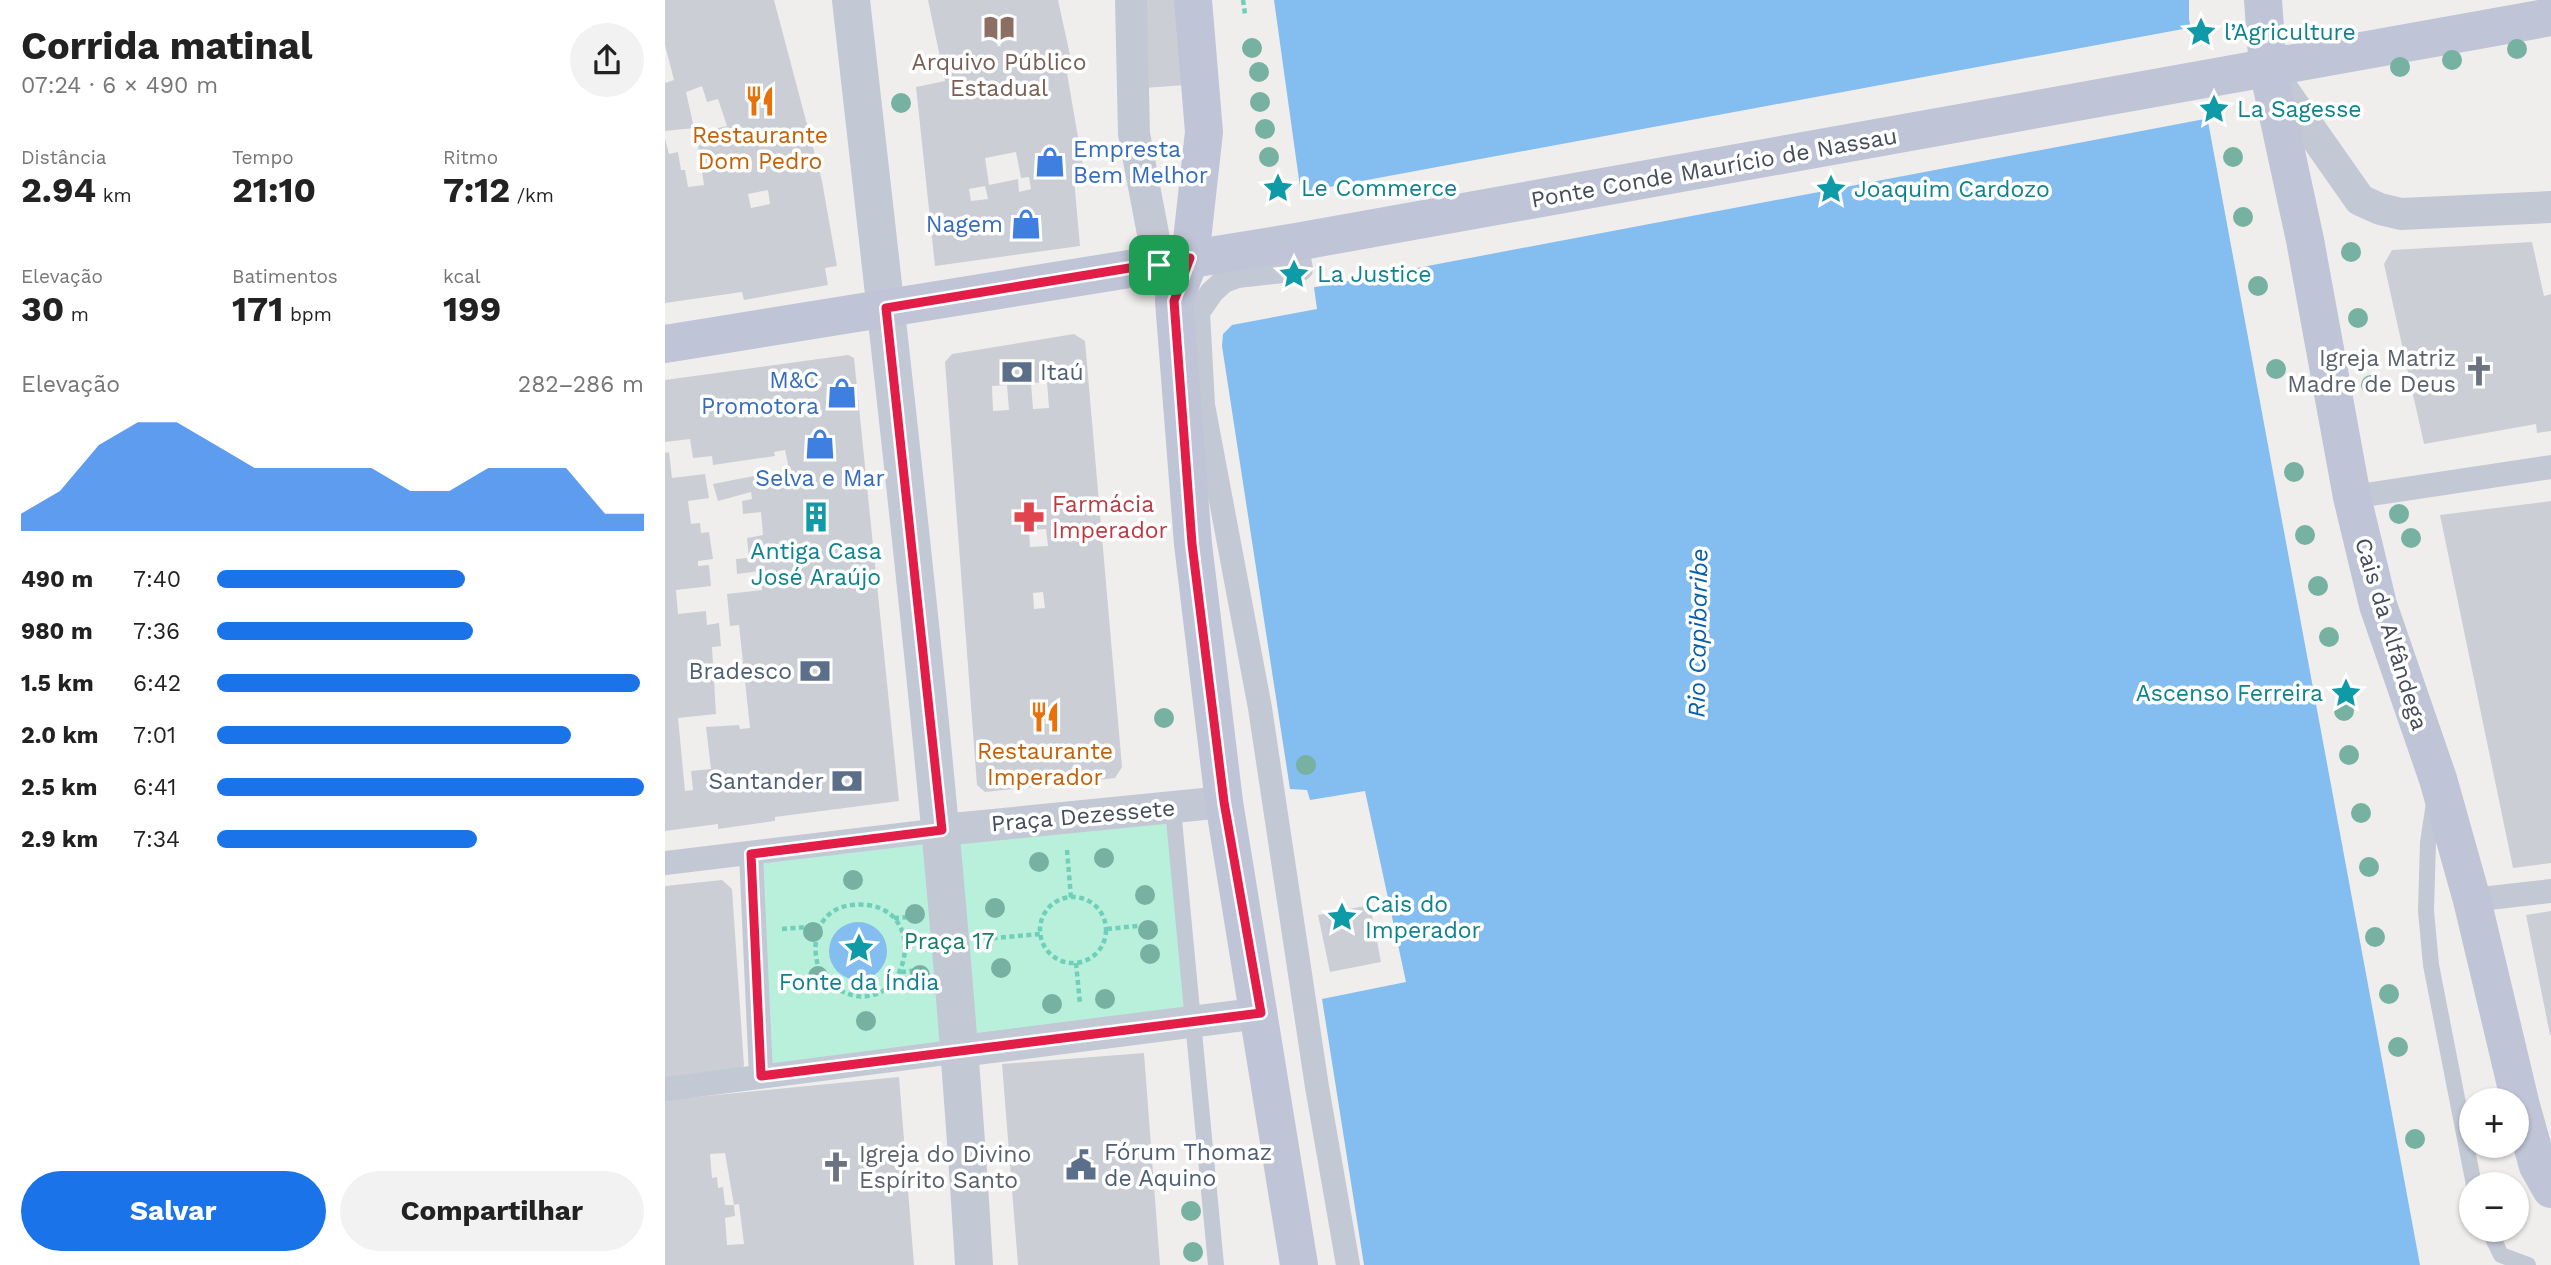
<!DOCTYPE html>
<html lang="pt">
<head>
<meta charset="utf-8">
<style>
  body { margin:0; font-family:"Work Sans",sans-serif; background:#f2f2f2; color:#222; height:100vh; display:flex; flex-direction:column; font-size:26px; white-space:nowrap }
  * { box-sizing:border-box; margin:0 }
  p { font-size:23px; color:#767676 }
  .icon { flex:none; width:38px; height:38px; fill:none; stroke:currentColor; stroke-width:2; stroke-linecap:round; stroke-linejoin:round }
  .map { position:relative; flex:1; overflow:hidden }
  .details { display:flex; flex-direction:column; background:#fff; width:665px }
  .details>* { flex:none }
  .fabs { position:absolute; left:1794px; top:1088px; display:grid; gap:14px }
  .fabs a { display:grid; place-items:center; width:70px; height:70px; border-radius:50%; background:#fff; box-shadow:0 2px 5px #0004; font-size:35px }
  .pin { position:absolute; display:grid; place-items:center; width:60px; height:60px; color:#fff; margin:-30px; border-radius:14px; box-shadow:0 4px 10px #0006 }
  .round { display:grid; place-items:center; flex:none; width:74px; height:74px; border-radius:37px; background:#f2f2f2 }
  .head { display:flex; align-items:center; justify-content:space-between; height:119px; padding:0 21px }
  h1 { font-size:38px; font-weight:700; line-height:52px }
  .metrics { display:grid; grid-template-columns:repeat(3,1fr); gap:10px; height:119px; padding:7px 21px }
  .metrics div { display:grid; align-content:center }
  .metrics b { font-size:35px; font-weight:700 }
  .metrics small { font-size:19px; font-weight:400 }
  .metrics p { font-size:19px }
  .chart { height:196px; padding:14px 21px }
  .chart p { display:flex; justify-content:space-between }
  .chart svg { width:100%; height:126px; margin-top:7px; fill:#1a73e8; opacity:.7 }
  .primary-button { display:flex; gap:14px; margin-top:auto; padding:14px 21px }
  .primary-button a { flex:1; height:80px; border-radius:42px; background:#1a73e8; color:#fff; font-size:28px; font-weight:700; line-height:80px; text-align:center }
  .primary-button a+a { background:#f2f2f2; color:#222 }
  ul { padding:0 21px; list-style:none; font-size:23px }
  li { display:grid; grid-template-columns:112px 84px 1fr; align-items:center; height:52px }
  li i { height:18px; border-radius:9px; background:#1a73e8 }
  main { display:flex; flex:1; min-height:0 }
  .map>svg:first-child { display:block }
  .green { fill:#b9f0dc }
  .water { fill:#84bdef }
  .pier { fill:#f0eeed }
  .building { fill:#ccced5; fill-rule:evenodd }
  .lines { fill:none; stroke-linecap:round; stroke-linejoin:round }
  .path { stroke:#70cfb9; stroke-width:4.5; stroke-dasharray:5 3.5; stroke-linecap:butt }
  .service { stroke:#c3c8d5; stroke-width:16 }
  .pedestrian { stroke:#c3c8d5; stroke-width:24 }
  .minor { stroke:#c3c8d5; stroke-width:32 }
  .tertiary { stroke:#c3c8d5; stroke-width:38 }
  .secondary { stroke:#bfc4d7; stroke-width:38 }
  .tree { fill:#76b1a2 }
  .route-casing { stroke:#fff; stroke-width:14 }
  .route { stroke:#e11d48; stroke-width:9 }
  .labels { text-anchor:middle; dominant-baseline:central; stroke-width:7; stroke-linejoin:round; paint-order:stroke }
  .culture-label { font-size:23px; fill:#0d838f; stroke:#fff; text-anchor:start }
  .education-label { font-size:23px; fill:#785e54; stroke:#fff }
  .food-label { font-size:23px; fill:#c56008; stroke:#fff }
  .shop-label { font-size:23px; fill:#366cbe; stroke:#fff; text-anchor:end }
  .street-label { font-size:23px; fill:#454b5b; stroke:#fff }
  .worship-label { font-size:23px; fill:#5b616d; stroke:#fff; text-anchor:end }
  .service-label { font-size:23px; fill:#4e5e75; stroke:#fff; text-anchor:start }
  .health-label { font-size:23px; fill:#be3a42; stroke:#fff; text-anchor:start }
  .park-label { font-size:23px; fill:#137f65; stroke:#fff }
  .water-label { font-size:24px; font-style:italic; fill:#075fac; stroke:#fff }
</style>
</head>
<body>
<main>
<section class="details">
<div class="head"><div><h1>Corrida matinal</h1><p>07:24 · 6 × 490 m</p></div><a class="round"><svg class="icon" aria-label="share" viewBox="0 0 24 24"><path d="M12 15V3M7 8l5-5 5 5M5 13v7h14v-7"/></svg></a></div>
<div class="metrics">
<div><p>Distância</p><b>2.94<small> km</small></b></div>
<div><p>Tempo</p><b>21:10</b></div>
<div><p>Ritmo</p><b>7:12<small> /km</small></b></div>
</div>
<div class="metrics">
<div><p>Elevação</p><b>30<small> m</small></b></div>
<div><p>Batimentos</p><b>171<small> bpm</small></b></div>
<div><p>kcal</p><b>199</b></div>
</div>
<div class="chart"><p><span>Elevação</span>282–286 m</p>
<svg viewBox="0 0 160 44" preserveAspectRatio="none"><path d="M0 44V38L10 30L20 14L30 6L40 6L50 14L60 22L70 22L80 22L90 22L100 30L110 30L120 22L130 22L140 22L150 38L160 38V44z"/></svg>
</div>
<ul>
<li><b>490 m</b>7:40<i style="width:58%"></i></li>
<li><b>980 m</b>7:36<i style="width:60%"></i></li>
<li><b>1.5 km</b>6:42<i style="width:99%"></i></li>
<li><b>2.0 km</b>7:01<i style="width:83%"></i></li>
<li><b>2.5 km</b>6:41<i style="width:100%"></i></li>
<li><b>2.9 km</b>7:34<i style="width:61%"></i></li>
</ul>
<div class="primary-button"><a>Salvar</a><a>Compartilhar</a></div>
</section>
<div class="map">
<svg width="1886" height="1265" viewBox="0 0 1886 1265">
  <rect width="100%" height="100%" fill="#f0eeed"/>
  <path class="green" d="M508 809 526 1022 96 1076 86 854Z"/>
  <g class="water">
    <path d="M609 0H1524V19L1755 1265H699L657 999 741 982 700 791 645 800 642 790 625 789 557 346 558 334 567 325 652 309Z"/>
    <circle cx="193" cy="951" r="29"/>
  </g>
  <path class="pier" d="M1529 27 1545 118 646 288 632 193Z"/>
  <g class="building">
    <path d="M0 0H109L157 181 172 266 160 268 163 285 79 300 77 292 0 303V138L4 154 13 152 16 170H20L23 187 39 185 31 133 62 126 53 99 42 102 37 86 21 92 29 128 0 131V83L9 80 0 45ZM103 190 105 204 86 208 83 194Z"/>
    <path d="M263 0H393L405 55 399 56 418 166 408 168 415 246 270 266 251 87 280 81ZM351 152 356 178 364 177 366 189 354 192 353 179 324 185 320 158ZM320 186 323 199 306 201 304 189Z"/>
    <path d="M475 0H517L521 85 479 88Z"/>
    <path d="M1867 242 1879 296 1886 294V431L1872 433 1871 424 1759 444 1719 264 1727 250Z"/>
    <path d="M409 334 420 341 457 767 450 778 320 792 312 785 280 362 287 354ZM382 382 384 408 368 409 366 383ZM342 385 344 410 328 411 327 386ZM381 529 383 546 365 547 364 530ZM378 592 380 608 369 609 368 593Z"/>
    <path d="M183 355 189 358 234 801 110 817V821L53 829V824L0 831V453L4 452 7 478 40 474 44 498 23 501 26 524 35 523 36 533 44 532 48 559 33 561V566L44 565 46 586 11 590 13 614 41 611 42 625 54 623 56 646 47 647 51 714 13 718 20 791 28 790 26 771 46 769 41 727 74 725 75 729 85 728 74 625 65 626 62 594 97 590 95 571 72 574 71 559 84 558 82 538 98 535 96 512 78 514 77 501 87 499 86 492 53 501 48 484 124 469 120 450 109 452 110 456 48 465 47 456 28 458 25 439 0 442V380Z"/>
    <path d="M1886 501V863L1848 868 1775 515Z"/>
    <path d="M57 880 67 889 79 1066 69 1074 0 1082V886Z"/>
    <path d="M705 905 716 962 665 972 653 915Z"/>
    <path d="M1886 911V1035H1885L1861 915Z"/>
    <path d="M479 1053 495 1265H353L337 1064Z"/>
    <path d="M234 1077 249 1265H0V1100ZM60 1153 69 1205 74 1204 79 1244 62 1245 60 1218 70 1216 69 1205H60L58 1187 53 1188 52 1177 47 1178 45 1154Z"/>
  </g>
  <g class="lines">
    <g class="path">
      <path d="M578 0 580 14"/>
      <path d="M402 850 406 898"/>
      <circle cx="408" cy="930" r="33"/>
      <path d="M229 918 249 917"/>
      <path d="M117 929 155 926"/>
      <path d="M442 929 493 924"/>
      <path d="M319 939 376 934"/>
      <path d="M411 963 415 1004"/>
      <path d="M236 972 253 970"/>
      <path d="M119 984 159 980C240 1045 278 896 187 905 148 909 143 952 159 980"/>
    </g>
    <g class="service">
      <path d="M1769 803 1763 842 1761 911 1766 965 1809 1185"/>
      <path d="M508 809 551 1265"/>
      <path d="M1824 1230 1836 1255 1863 1265"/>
    </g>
    <g class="pedestrian">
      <path d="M631 242 636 269 573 276 559 281 547 292 533 312 538 405 595 708 652 1087 683 1265"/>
      <path d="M1687 497 1886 467"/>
      <path d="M86 854 96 1076"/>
      <path d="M0 863 277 830"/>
      <path d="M1807 900 1886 891"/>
      <path d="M0 1089 296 1051"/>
    </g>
    <g class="minor">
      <path d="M466 0 469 134 494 265 502 285"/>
      <path d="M1608 76 1695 200 1715 209 1736 214 1886 207"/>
      <path d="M277 830 559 802"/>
      <path d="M296 1051 596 1013"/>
    </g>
    <path class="tertiary" d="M186 0C233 421 284 842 309 1265"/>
    <g class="secondary">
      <path d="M528 0 539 132 525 258 509 301 528 544 559 802 634 1265"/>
      <path d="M1598 0 1603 69 1640 240 1687 497 1713 605 1773 779 1807 900 1856 1106 1873 1166 1886 1189"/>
      <path d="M0 344 631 242 1886 17"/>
    </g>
  </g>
  <g class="tree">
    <circle cx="587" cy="48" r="10"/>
    <circle cx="1852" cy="49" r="10"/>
    <circle cx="1787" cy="60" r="10"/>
    <circle cx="1735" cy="67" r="10"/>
    <circle cx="594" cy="72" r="10"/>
    <circle cx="595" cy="102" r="10"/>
    <circle cx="236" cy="103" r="10"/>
    <circle cx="600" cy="129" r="10"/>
    <circle cx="604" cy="157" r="10"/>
    <circle cx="1568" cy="157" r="10"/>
    <circle cx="1578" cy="217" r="10"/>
    <circle cx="1686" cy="252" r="10"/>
    <circle cx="1593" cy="286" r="10"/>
    <circle cx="1693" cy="318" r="10"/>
    <circle cx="1611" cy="369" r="10"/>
    <circle cx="1706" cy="385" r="10"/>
    <circle cx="1629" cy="472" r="10"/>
    <circle cx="1734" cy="514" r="10"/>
    <circle cx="1640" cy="535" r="10"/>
    <circle cx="1746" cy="538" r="10"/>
    <circle cx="1653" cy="586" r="10"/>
    <circle cx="1664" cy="637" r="10"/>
    <circle cx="1679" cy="711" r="10"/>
    <circle cx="499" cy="718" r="10"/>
    <circle cx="1684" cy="755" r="10"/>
    <circle cx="641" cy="765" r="10"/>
    <circle cx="1696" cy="813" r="10"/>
    <circle cx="439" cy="858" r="10"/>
    <circle cx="374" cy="862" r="10"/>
    <circle cx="1704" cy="867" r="10"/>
    <circle cx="188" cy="880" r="10"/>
    <circle cx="480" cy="895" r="10"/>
    <circle cx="330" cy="908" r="10"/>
    <circle cx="250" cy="914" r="10"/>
    <circle cx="483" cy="930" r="10"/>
    <circle cx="148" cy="932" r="10"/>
    <circle cx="1710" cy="937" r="10"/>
    <circle cx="485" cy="954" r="10"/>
    <circle cx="336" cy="968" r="10"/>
    <circle cx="255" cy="975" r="10"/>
    <circle cx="153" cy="976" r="10"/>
    <circle cx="1724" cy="994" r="10"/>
    <circle cx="440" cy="999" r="10"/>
    <circle cx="387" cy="1004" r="10"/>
    <circle cx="201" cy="1021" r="10"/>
    <circle cx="1733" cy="1047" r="10"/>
    <circle cx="1750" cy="1139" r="10"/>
    <circle cx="526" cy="1211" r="10"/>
    <circle cx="528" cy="1252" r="10"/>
  </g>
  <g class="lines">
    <g class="route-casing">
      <path id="route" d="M525 258 509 301 527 544 559 802 596 1013 96 1076 86 854 277 830 221 308Z"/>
    </g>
    <use href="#route" class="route"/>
  </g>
  <defs>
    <g id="library-bare" transform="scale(2.415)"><path d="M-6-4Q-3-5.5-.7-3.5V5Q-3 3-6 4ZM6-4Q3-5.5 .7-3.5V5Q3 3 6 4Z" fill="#8d6e63" stroke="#fff" stroke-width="2.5" paint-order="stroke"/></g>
    <g id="sight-bare" transform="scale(2.415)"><path d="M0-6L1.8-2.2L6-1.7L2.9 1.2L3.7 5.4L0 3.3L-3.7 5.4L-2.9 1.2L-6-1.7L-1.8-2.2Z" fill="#0f9aa8" stroke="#fff" stroke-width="2.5" paint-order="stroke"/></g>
    <g id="restaurant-bare" transform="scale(2.415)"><path d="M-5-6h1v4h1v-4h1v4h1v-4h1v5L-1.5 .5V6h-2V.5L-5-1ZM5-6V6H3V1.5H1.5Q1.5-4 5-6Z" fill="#e8710a" stroke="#fff" stroke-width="2.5" paint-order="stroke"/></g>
    <g id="shop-bare" transform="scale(2.415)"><path d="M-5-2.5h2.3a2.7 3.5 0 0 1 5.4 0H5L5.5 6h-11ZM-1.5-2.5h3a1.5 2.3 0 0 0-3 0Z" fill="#3f7fe0" stroke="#fff" stroke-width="2.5" paint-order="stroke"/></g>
    <g id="church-bare" transform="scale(2.415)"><path d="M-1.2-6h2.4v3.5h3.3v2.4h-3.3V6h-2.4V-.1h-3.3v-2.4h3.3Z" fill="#6b7280" stroke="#fff" stroke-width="2.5" paint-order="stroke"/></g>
    <g id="bank-bare" transform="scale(2.415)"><path d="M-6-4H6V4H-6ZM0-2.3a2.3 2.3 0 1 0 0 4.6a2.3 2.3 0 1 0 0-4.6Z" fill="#5c6f8a" stroke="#fff" stroke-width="2.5" paint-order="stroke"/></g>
    <g id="building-bare" transform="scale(2.415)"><path d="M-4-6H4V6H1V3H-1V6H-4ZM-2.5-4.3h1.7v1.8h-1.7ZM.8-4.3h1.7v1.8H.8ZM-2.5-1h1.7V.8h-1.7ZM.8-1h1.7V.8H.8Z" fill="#0f9aa8" stroke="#fff" stroke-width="2.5" paint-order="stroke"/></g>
    <g id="pharmacy-bare" transform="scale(2.415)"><path d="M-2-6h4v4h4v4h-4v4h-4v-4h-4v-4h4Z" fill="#e0444e" stroke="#fff" stroke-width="2.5" paint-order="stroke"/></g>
    <g id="civic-bare" transform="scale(2.415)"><path d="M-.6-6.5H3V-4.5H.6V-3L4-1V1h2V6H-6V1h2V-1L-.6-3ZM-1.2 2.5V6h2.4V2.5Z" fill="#5c6f8a" stroke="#fff" stroke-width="2.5" paint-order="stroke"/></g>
  </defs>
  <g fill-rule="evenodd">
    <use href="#library-bare" x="334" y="28"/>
    <use href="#sight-bare" x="1536" y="32"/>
    <use href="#restaurant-bare" x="95" y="101"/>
    <use href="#sight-bare" x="1549" y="109"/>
    <use href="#shop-bare" x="385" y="162"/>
    <use href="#sight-bare" x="613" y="188"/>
    <use href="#sight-bare" x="1166" y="189"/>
    <use href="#shop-bare" x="361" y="224"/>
    <use href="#sight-bare" x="629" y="274"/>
    <use href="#church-bare" x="1814" y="371"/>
    <use href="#bank-bare" x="352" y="372"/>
    <use href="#shop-bare" x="177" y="393"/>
    <use href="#shop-bare" x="155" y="444"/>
    <use href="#building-bare" x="151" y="517"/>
    <use href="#pharmacy-bare" x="364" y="517"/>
    <use href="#bank-bare" x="150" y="671"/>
    <use href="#sight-bare" x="1681" y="693"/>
    <use href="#restaurant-bare" x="380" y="717"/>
    <use href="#bank-bare" x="182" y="781"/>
    <use href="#sight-bare" x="677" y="917"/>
    <use href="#sight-bare" x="194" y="948"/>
    <use href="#civic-bare" x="416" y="1165"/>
    <use href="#church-bare" x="171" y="1167"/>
  </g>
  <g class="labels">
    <g class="culture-label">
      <text x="1559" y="32">l’Agriculture</text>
      <text x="1572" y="109">La Sagesse</text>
      <text x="636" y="188">Le Commerce</text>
      <text x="1189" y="189">Joaquim Cardozo</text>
      <text x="652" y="274">La Justice</text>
      <text x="151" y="551" text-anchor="middle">Antiga Casa<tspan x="151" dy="26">José Araújo</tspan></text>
      <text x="1658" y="693" text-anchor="end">Ascenso Ferreira</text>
      <text x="700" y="904">Cais do<tspan x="700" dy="26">Imperador</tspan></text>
      <text x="194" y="982" text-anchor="middle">Fonte da Índia</text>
    </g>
    <g class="education-label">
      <text x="334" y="62">Arquivo Público<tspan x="334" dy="26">Estadual</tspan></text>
    </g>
    <g class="food-label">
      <text x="95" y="135">Restaurante<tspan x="95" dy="26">Dom Pedro</tspan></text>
      <text x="380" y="751">Restaurante<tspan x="380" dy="26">Imperador</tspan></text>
    </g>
    <g class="shop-label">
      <text x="408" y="149" text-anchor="start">Empresta<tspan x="408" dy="26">Bem Melhor</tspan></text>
      <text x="338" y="224">Nagem</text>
      <text x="154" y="380">M&amp;C<tspan x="154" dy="26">Promotora</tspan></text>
      <text x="155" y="478" text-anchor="middle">Selva e Mar</text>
    </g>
    <g class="street-label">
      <text transform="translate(1049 168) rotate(-10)">Ponte Conde Maurício de Nassau</text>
      <text transform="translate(1726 634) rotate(73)">Cais da Alfândega</text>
      <text transform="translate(418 816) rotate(-5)">Praça Dezessete</text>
    </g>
    <g class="worship-label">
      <text x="1791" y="358">Igreja Matriz<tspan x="1791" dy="26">Madre de Deus</tspan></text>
      <text x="194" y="1154" text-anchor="start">Igreja do Divino<tspan x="194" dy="26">Espírito Santo</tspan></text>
    </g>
    <g class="service-label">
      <text x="375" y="372">Itaú</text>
      <text x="127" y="671" text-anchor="end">Bradesco</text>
      <text x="159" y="781" text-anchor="end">Santander</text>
      <text x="439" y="1152">Fórum Thomaz<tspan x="439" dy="26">de Aquino</tspan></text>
    </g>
    <g class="health-label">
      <text x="387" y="504">Farmácia<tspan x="387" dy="26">Imperador</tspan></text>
    </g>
    <g class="park-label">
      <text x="284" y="941">Praça 17</text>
    </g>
    <g class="water-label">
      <text transform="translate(1033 633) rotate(-89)">Rio Capibaribe</text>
    </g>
  </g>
</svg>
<div class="fabs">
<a>+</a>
<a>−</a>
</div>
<div class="pin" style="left:494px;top:265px;background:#1e9e55"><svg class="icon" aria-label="arrive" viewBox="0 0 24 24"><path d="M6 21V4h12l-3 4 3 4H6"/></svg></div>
</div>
</main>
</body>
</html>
